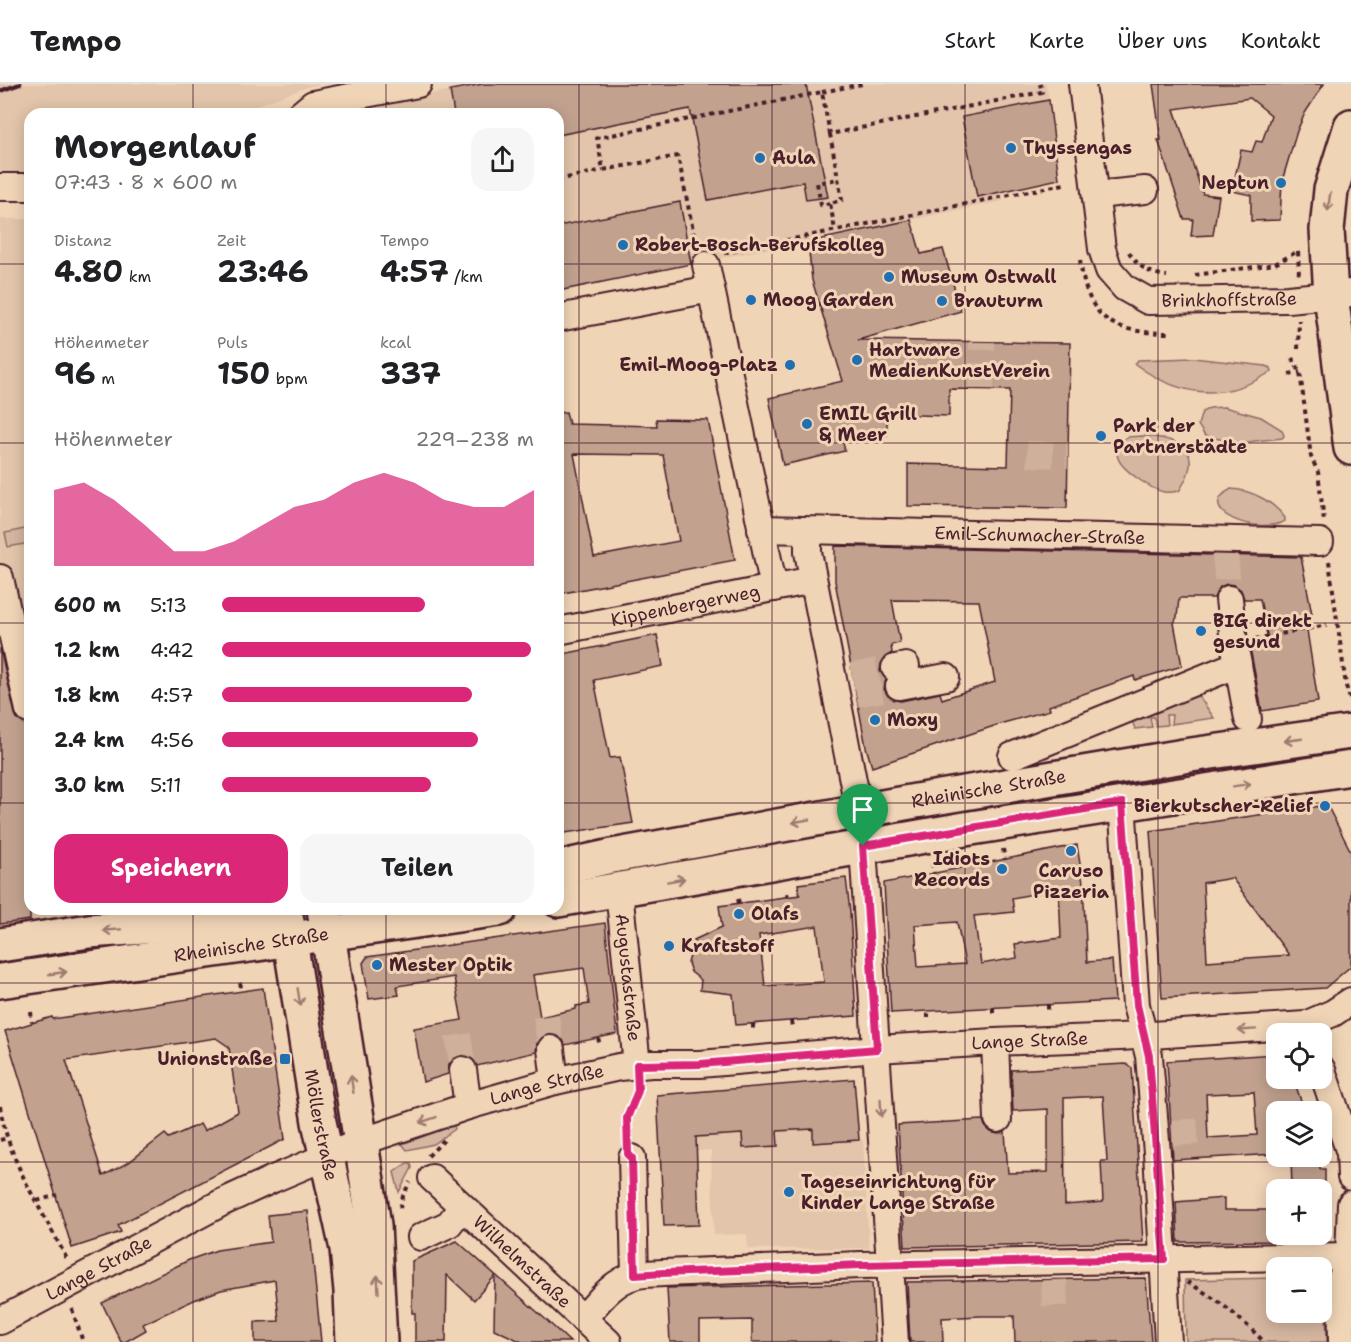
<!DOCTYPE html>
<html lang="de">
<head>
<meta charset="utf-8">
<style>
  body { margin:0; font-family:"Shantell Sans",sans-serif; background:#f6f6f6; color:#202124; height:100vh; display:flex; flex-direction:column; font-size:22px; white-space:nowrap }
  * { box-sizing:border-box; margin:0 }
  p { font-size:20px; color:#757577 }
  .icon { flex:none; width:33px; height:33px; fill:none; stroke:currentColor; stroke-width:2; stroke-linecap:round; stroke-linejoin:round }
  .map { position:relative; flex:1; overflow:hidden }
  .panel { position:absolute; left:24px; top:24px; width:540px; height:807px; display:flex; flex-direction:column; background:#fff; border-radius:18px; box-shadow:0 3px 15px #0003 }
  .panel>* { flex:none }
  .fabs { position:absolute; left:1266px; top:939px; display:grid; gap:12px }
  .fabs a { display:grid; place-items:center; width:66px; height:66px; border-radius:12px; background:#fff; box-shadow:0 3px 15px #0003; font-size:30px }
  .pin { position:absolute; display:grid; place-items:center; width:51px; height:51px; color:#fff; margin:-62px -26px; border-radius:50% 50% 50% 0; rotate:-45deg; box-shadow:0 0 6px #0007 }
  .pin .icon { rotate:45deg }
  .round { display:grid; place-items:center; flex:none; width:63px; height:63px; border-radius:18px; background:#f6f6f6 }
  .headline { display:flex; align-items:center; justify-content:space-between; height:102px; padding:0 30px }
  h1 { font-size:33px; font-weight:700; line-height:45px }
  .stats { display:grid; grid-template-columns:repeat(3,1fr); gap:9px; height:102px; padding:6px 30px }
  .stats div { display:grid; align-content:center }
  .stats b { font-size:30px; font-weight:700 }
  .stats small { font-size:16px; font-weight:400 }
  .stats p { font-size:16px }
  .chart { height:168px; padding:12px 30px }
  .chart p { display:flex; justify-content:space-between }
  .chart svg { width:100%; height:108px; margin-top:6px; fill:#db2777; opacity:.7 }
  .cta { display:flex; gap:12px; margin-top:auto; padding:12px 30px }
  .cta a { flex:1; height:69px; border-radius:18px; background:#db2777; color:#fff; font-size:24px; font-weight:700; line-height:69px; text-align:center }
  .cta a+a { background:#f6f6f6; color:#202124 }
  ul { padding:0 30px; list-style:none; font-size:20px }
  li { display:grid; grid-template-columns:96px 72px 1fr; align-items:center; height:45px }
  li i { height:15px; border-radius:8px; background:#db2777 }
  header { display:flex; align-items:center; gap:36px; box-sizing:border-box; height:84px; padding:0 30px; background:#fff; border-bottom:2px solid #e0e0e0 }
  header strong { font-size:28px }
  nav { display:flex; gap:33px; margin-inline-start:auto; font-size:21px }
  .map>svg:first-child { display:block }
  .built { fill:#e2c5aa }
  .green { fill:#d5b6a0; stroke:#906a66; stroke-width:1.5 }
  .building { fill:#c2a28f; stroke:#4a1f2b; stroke-width:1.5; fill-rule:evenodd }
  .lines { fill:none; stroke-linecap:round; stroke-linejoin:round }
  .minor-tunnel { stroke:#cfb09a; stroke-width:26; stroke-dasharray:26 13; stroke-linecap:butt }
  .minor-casing { stroke:#4a1f2b; stroke-width:30 }
  .major-casing { stroke:#4a1f2b; stroke-width:38 }
  .path { stroke:#4a1f2b; stroke-width:4; stroke-dasharray:4.5 4.5; stroke-linecap:butt }
  .minor { stroke:#f0d4b6; stroke-width:26 }
  .major { stroke:#f0d4b6; stroke-width:33 }
  .rail { stroke:#4a1f2b; stroke-width:4.5 }
  .oneway { stroke:#9d7a70 }
  .route-casing { stroke:#fff; stroke-width:12 }
  .route { stroke:#db2777; stroke-width:8 }
  .grid { fill:none; stroke:#4a1f2b; stroke-width:1.5; stroke-opacity:0.55 }
  .poi-dot { fill:#1f6fb2; stroke:#f0d4b6; stroke-width:2 }
  .labels { text-anchor:middle; dominant-baseline:central; stroke-width:6; stroke-linejoin:round; paint-order:stroke }
  .poi-label { font-size:18px; font-weight:bold; fill:#4a1f2b; stroke:#f0d4b6; text-anchor:start }
  .street-label { font-size:18px; fill:#4a1f2b; stroke:#f0d4b6 }
</style>
</head>
<body>
<header>
<strong>Tempo</strong>
<nav><a>Start</a><a>Karte</a><a>Über uns</a><a>Kontakt</a></nav>
</header>
<div class="map">
<svg width="1351" height="1258" viewBox="0 0 1351 1258">
  <rect width="100%" height="100%" fill="#f0d4b6"/>
  <filter id="ink" filterUnits="userSpaceOnUse"><feTurbulence type="fractalNoise" baseFrequency=".0167" numOctaves="2"/><feDisplacementMap in="SourceGraphic" scale="12" xChannelSelector="R" yChannelSelector="G"/><feConvolveMatrix kernelMatrix="1 2 1 2 8 2 1 2 1" color-interpolation-filters="sRGB"/></filter>
  <g filter="url(#ink)">
    <g class="built">
      <path d="M0 0H322L310 2 244 26 245 30H30V91H0Z"/>
      <path d="M482 0H1046L1049 16 978 113 1002 108 1003 117 558 207V30H382L380 20Z"/>
      <path d="M0 135H30V444L6 449 8 463 30 459V825H160L0 843Z"/>
      <path d="M854 995 859 1055 863 1056 869 1164 748 1165 747 1150 714 1151 711 1066 696 1067 659 1056 657 1011 740 1004 741 1011H749V1003H763L772 1009V1002Z"/>
    </g>
    <g class="green">
      <path d="M1193 274 1266 282 1271 284 1272 287C1224 319 1179 313 1135 280L1138 276Z"/>
      <path d="M1224 323 1261 333 1282 346 1284 352 1282 354 1239 359 1205 352 1198 341 1202 328 1210 324Z"/>
      <path d="M1142 352C1181 354 1206 366 1179 407 1174 408 1169 409 1164 408 1152 406 1122 386 1118 374 1116 369 1117 364 1118 359L1127 353Z"/>
      <path d="M1231 405C1251 406 1273 417 1285 434V437C1258 452 1191 427 1231 405Z"/>
      <path d="M30 444V459L8 463 5 449Z"/>
      <path d="M1198 611 1214 634 1171 640 1172 631H1166L1167 641 1156 642 1154 633H1150L1152 643 1135 645 1131 634Z"/>
      <path d="M243 843 0 886V877Z"/>
      <path d="M454 1041 455 1045 434 1060 407 1066 402 1060Z"/>
      <path d="M407 1079H411L412 1084 399 1108 394 1088Z"/>
      <path d="M1322 1193H1325L1327 1258H1186L1185 1196 1276 1194V1228H1322Z"/>
    </g>
    <g class="building">
      <path d="M483 0H806L828 113 806 116 803 98 708 116 690 25 558 51V30H454L450 6Z"/>
      <path d="M1153 0H1324L1305 29 1297 47 1282 97 1280 136 1251 137V111L1232 107 1241 66 1252 68 1256 57 1262 58 1271 31 1250 14 1174 25 1203 110 1219 112 1213 151 1191 152 1193 135H1184L1158 56H1161Z"/>
      <path d="M1049 16 1059 95 977 113 962 33Z"/>
      <path d="M680 118 691 180 558 207V142Z"/>
      <path d="M911 136 921 170 943 165 961 227 858 256 1070 259 1067 424 908 422V380L1008 382 1010 306 949 305V332L887 330V351L841 350 845 367 783 381 769 314 843 297 812 196 808 158Z"/>
      <path d="M566 328 569 340 657 342 656 335 708 336 735 476 558 510V329ZM574 370 663 371 679 457 594 473Z"/>
      <path d="M835 462 1301 473 1312 530 1305 533 1318 618 1262 627 1250 564 1269 561 1260 515H1244L1241 506 1234 501 1227 500 1220 503 1214 514H1179L1177 533 1174 539 1182 582 1135 596 1134 592 1049 622 1050 626 1003 639 872 683 866 663 835 497ZM892 516 979 517 995 598 942 615 940 609 901 617 895 616 888 612 884 605 886 595 880 587 881 580 885 573 892 569 891 561 900 559Z"/>
      <path d="M657 551 663 582 594 596 610 674 620 673 633 739 558 750V571Z"/>
      <path d="M0 564 15 630 18 636 30 641V836L0 840Z"/>
      <path d="M1327 721 1351 768V882L1325 904 1162 914 1150 747ZM1232 794 1289 871 1207 877 1203 799Z"/>
      <path d="M1077 761 1083 799 1087 878 1112 876 1115 917 891 929 884 799ZM1059 805 1061 854 1015 860 1017 874 981 880 974 832 1014 828 1012 814ZM957 838 965 880 918 883 915 841Z"/>
      <path d="M846 794 850 828 856 932 736 941 733 910 700 906 701 896 691 888 688 879 690 872 698 866 694 856 722 843 719 822 800 811 798 800ZM817 842 824 898 765 902 759 851Z"/>
      <path d="M605 839 617 950 565 961 563 956 557 951 549 950 542 953 537 959 536 968 477 982 469 972 460 971 453 975 449 980 448 990 423 998 414 944 462 936 454 893 397 902 399 911 369 915 363 879 367 873ZM584 884 589 920 576 922V925L540 933 533 891Z"/>
      <path d="M263 904 285 1055 118 1141 121 1148 72 1164 5 947 52 933 53 935ZM216 954 229 963 238 1028 204 1047 200 1040 169 1054 165 1050 129 1078 103 1092 66 976Z"/>
      <path d="M1276 970V994H1293L1305 1028H1276V1070L1173 1076 1167 977ZM1254 1008 1257 1051 1208 1054 1206 1010Z"/>
      <path d="M1126 980 1132 984 1143 1158 905 1163 898 1041 983 1036 985 1042 991 1048 998 1050 1005 1048 1008 1089 1048 1088V1025L1013 1027 1011 986ZM1103 1012 1107 1077H1101L1103 1118 1065 1121 1064 1014Z"/>
      <path d="M854 995 859 1056 813 1059V1045L777 1047 778 1062 743 1064 742 1050 696 1053 699 1141 664 1142 657 1011Z"/>
      <path d="M1291 1072H1320V1085H1325V1106H1292Z"/>
      <path d="M1224 1114V1126H1268L1269 1140H1276V1157L1178 1158 1176 1118Z"/>
      <path d="M308 1127 321 1258H255V1238L279 1237 275 1196 221 1206 194 1216 143 1240 146 1246 125 1258H121L102 1219 189 1176 217 1166 271 1158 268 1131Z"/>
      <path d="M457 1157 543 1233 570 1258H522L494 1245 495 1192 474 1216 447 1191 446 1258H415V1229H412V1177Z"/>
      <path d="M1146 1194 1151 1258H1015L1014 1232H980L942 1234 943 1258H910L907 1198Z"/>
      <path d="M872 1199 875 1258H752V1236L700 1237V1258H670L667 1204Z"/>
    </g>
    <g class="lines">
      <g class="minor-tunnel">
        <path d="M981 305 982 258"/>
        <path d="M1027 370 1068 371"/>
        <path d="M1225 469 1229 515"/>
        <path d="M852 592 895 584"/>
        <path d="M856 610 899 602"/>
        <path d="M546 932 551 965"/>
        <path d="M458 951 463 986"/>
        <path d="M1172 1049 1207 1047"/>
        <path d="M1054 1196 1055 1226"/>
      </g>
      <g class="minor-casing">
        <g id="minor">
          <path id="s1" d="M1082 0 1102 165 1109 186 1125 204 1148 217 1288 215 1351 209"/>
          <path d="M301 30 313 20 418 0"/>
          <path d="M0 103H30"/>
          <path d="M1096 111 1145 106"/>
          <path d="M706 181 774 504"/>
          <path d="M558 234 711 205"/>
          <path id="s2" d="M761 445 1320 458"/>
          <path d="M815 448 808 455V468L859 727"/>
          <path d="M0 494 29 626"/>
          <path d="M1229 515 1234 559 1248 635"/>
          <path id="s3" d="M558 547 813 496"/>
          <path d="M895 584 906 582"/>
          <path d="M899 602 946 593"/>
          <path d="M1012 672 1238 580"/>
          <path d="M1122 719 1136 921 1149 972 1157 1069 1168 1258"/>
          <path d="M863 763 895 1258"/>
          <path id="s4" d="M619 807 637 981"/>
          <path d="M995 958 998 1035"/>
          <path d="M551 965 555 997"/>
          <path d="M463 986 468 1022"/>
          <path d="M1322 986 1350 1069 1351 1093"/>
          <path d="M632 1074 635 1191"/>
          <path id="s5" d="M432 1094 608 1258"/>
          <path d="M421 1153 449 1140 462 1123"/>
          <path d="M583 1235C597 1219 613 1197 634 1192 643 1189 654 1190 663 1189L861 1181 1351 1172"/>
          <path id="s6" d="M0 1237 223 1118 273 1095 361 1058 468 1022 555 997 619 983 651 980H700L877 965 995 958 1120 953 1305 941 1333 929 1351 917"/>
          <path d="M1342 1258 1341 1196 1349 1172 1351 1120"/>
        </g>
      </g>
      <g class="major-casing">
        <g id="major">
          <path d="M1351 42 1331 106 1327 146 1331 211 1351 364"/>
          <path id="s7" d="M558 784 612 772 910 718 1184 672 1351 648"/>
          <path d="M558 816 965 745 1351 684"/>
          <path id="s8" d="M285 825 319 1038 347 1165 351 1207 353 1258"/>
          <path d="M324 825 374 1141 380 1258"/>
          <path d="M0 861 89 847 170 841 284 825"/>
          <path id="s9" d="M0 897 500 825"/>
        </g>
      </g>
      <g class="path">
        <path d="M822 8 862 0"/>
        <path d="M830 50 842 116 830 119 835 146"/>
        <path d="M558 96 603 86"/>
        <path d="M830 119 821 121 817 99 838 95"/>
        <path d="M696 161 678 72 603 86 597 54 822 8 830 50 1042 8 1040 0"/>
        <path d="M1129 168C1138 183 1150 190 1167 192"/>
        <path d="M724 169 1064 100"/>
        <path d="M1080 176C1088 238 1114 249 1171 249"/>
        <path d="M1195 191 1275 180 1298 167 1299 193"/>
        <path d="M1298 265 1299 236"/>
        <path d="M1292 274 1300 288 1311 373 1318 388 1324 437"/>
        <path d="M1289 290 1300 288"/>
        <path d="M1329 477 1346 602 1351 618"/>
        <path d="M1255 555 1327 541"/>
        <path d="M1003 765 1005 776"/>
        <path d="M965 773 967 783"/>
        <path d="M932 779 934 789"/>
        <path d="M787 809 788 814"/>
        <path d="M738 815 739 819"/>
        <path d="M240 899 242 907"/>
        <path d="M1048 921V927"/>
        <path d="M993 924V930"/>
        <path d="M31 928 32 938"/>
        <path d="M928 934V927"/>
        <path d="M791 937 792 943"/>
        <path d="M753 940V946"/>
        <path d="M598 954 600 961"/>
        <path d="M0 1022C8 1077 42 1126 67 1175L65 1176"/>
        <path d="M627 1053V1034L638 1007V1003"/>
        <path d="M0 1056 8 1054"/>
        <path d="M428 1072 446 1054"/>
        <path d="M37 1117 57 1111"/>
        <path d="M400 1124 403 1112 410 1098"/>
        <path d="M1187 1198C1216 1214 1241 1234 1264 1258"/>
        <path d="M72 1225 83 1258"/>
      </g>
      <use href="#minor" class="minor"/>
      <use href="#major" class="major"/>
      <path class="rail" d="M0 7 20 0"/>
    </g>
    <defs><path id="oneway-shaft" d="M-6 0H5M1.5-3L5.5 0L1.5 3" fill="none" stroke-width="1.6" stroke-linecap="round" stroke-linejoin="round" transform="scale(1.5)"/></defs>
    <g class="oneway">
      <use href="#oneway-shaft" transform="translate(1329 118) rotate(98)"/>
      <use href="#oneway-shaft" transform="translate(1293 656) rotate(172)"/>
      <use href="#oneway-shaft" transform="translate(1242 701) rotate(-9)"/>
      <use href="#oneway-shaft" transform="translate(801 737) rotate(170)"/>
      <use href="#oneway-shaft" transform="translate(676 796) rotate(-10)"/>
      <use href="#oneway-shaft" transform="translate(112 846) rotate(176)"/>
      <use href="#oneway-shaft" transform="translate(58 889) rotate(-8)"/>
      <use href="#oneway-shaft" transform="translate(299 913) rotate(81)"/>
      <use href="#oneway-shaft" transform="translate(1247 946) rotate(176)"/>
      <use href="#oneway-shaft" transform="translate(352 1000) rotate(-99)"/>
      <use href="#oneway-shaft" transform="translate(881 1024) rotate(87)"/>
      <use href="#oneway-shaft" transform="translate(428 1036) rotate(161)"/>
      <use href="#oneway-shaft" transform="translate(378 1200) rotate(-93)"/>
    </g>
  </g>
  <g class="lines" filter="url(#ink)">
    <g class="route-casing">
      <path id="route" d="M1122 719 1137 921 1149 972 1164 1175 861 1181 663 1189 635 1191 632 1074 628 1070 627 1034 638 1007 637 981 700 980 877 965 863 762Z"/>
    </g>
    <use href="#route" class="route"/>
  </g>
  <path class="grid" d="M193 0V30M386 0V30M579 0V1258M772 0V1258M965 0V1258M1158 0V1258M0 180H30M558 180H1351M0 359H30M558 359H1351M0 539H30M558 539H1351M0 719H30M558 719H1351M193 825V1258M386 825V1258M0 899H1351M0 1078H1351"/>
  <g class="poi-dot">
    <circle cx="1011" cy="64" r="6"/>
    <circle cx="760" cy="74" r="6"/>
    <circle cx="1281" cy="99" r="6"/>
    <circle cx="623" cy="161" r="6"/>
    <circle cx="889" cy="193" r="6"/>
    <circle cx="751" cy="216" r="6"/>
    <circle cx="942" cy="217" r="6"/>
    <circle cx="857" cy="276" r="6"/>
    <circle cx="790" cy="281" r="6"/>
    <circle cx="807" cy="340" r="6"/>
    <circle cx="1101" cy="352" r="6"/>
    <circle cx="1201" cy="547" r="6"/>
    <circle cx="875" cy="636" r="6"/>
    <circle cx="1325" cy="722" r="6"/>
    <circle cx="1071" cy="767" r="6"/>
    <circle cx="1002" cy="785" r="6"/>
    <circle cx="739" cy="830" r="6"/>
    <circle cx="669" cy="862" r="6"/>
    <circle cx="377" cy="881" r="6"/>
    <rect x="279" y="969" width="12" height="12" rx="3"/>
    <circle cx="789" cy="1108" r="6"/>
  </g>
  <g class="labels">
    <g class="poi-label">
      <text x="1023" y="64">Thyssengas</text>
      <text x="772" y="74">Aula</text>
      <text x="1269" y="99" text-anchor="end">Neptun</text>
      <text x="635" y="161">Robert-Bosch-Berufskolleg</text>
      <text x="901" y="193">Museum Ostwall</text>
      <text x="763" y="216">Moog Garden</text>
      <text x="954" y="217">Brauturm</text>
      <text x="869" y="266">Hartware<tspan x="869" dy="21">MedienKunstVerein</tspan></text>
      <text x="778" y="281" text-anchor="end">Emil-Moog-Platz</text>
      <text x="819" y="330">EMIL Grill<tspan x="819" dy="21">&amp; Meer</tspan></text>
      <text x="1113" y="342">Park der<tspan x="1113" dy="21">Partnerstädte</tspan></text>
      <text x="1213" y="537">BIG direkt<tspan x="1213" dy="21">gesund</tspan></text>
      <text x="887" y="636">Moxy</text>
      <text x="1313" y="722" text-anchor="end">Bierkutscher-Relief</text>
      <text x="990" y="775" text-anchor="end">Idiots<tspan x="990" dy="21">Records</tspan></text>
      <text x="1071" y="787" text-anchor="middle">Caruso<tspan x="1071" dy="21">Pizzeria</tspan></text>
      <text x="751" y="830">Olafs</text>
      <text x="681" y="862">Kraftstoff</text>
      <text x="389" y="881">Mester Optik</text>
      <text x="273" y="975" text-anchor="end">Unionstraße</text>
      <text x="801" y="1098">Tageseinrichtung für<tspan x="801" dy="21">Kinder Lange Straße</tspan></text>
    </g>
    <g class="street-label">
      <text stroke="none"><textPath href="#s1" startOffset="320">Brinkhoffstraße</textPath></text>
      <text stroke="none"><textPath href="#s2" startOffset="279">Emil-Schumacher-Straße</textPath></text>
      <text stroke="none"><textPath href="#s3" startOffset="130">Kippenbergerweg</textPath></text>
      <text stroke="none"><textPath href="#s7" startOffset="438">Rheinische Straße</textPath></text>
      <text stroke="none"><textPath href="#s9" startOffset="254">Rheinische Straße</textPath></text>
      <text stroke="none"><textPath href="#s4" startOffset="87">Augustastraße</textPath></text>
      <text stroke="none"><textPath href="#s6" startOffset="1084">Lange Straße</textPath></text>
      <text stroke="none"><textPath href="#s6" startOffset="598">Lange Straße</textPath></text>
      <text stroke="none"><textPath href="#s8" startOffset="219">Möllerstraße</textPath></text>
      <text stroke="none"><textPath href="#s5" startOffset="123">Wilhelmstraße</textPath></text>
      <text stroke="none"><textPath href="#s6" startOffset="112">Lange Straße</textPath></text>
    </g>
  </g>
</svg>
<div class="fabs">
<a><svg class="icon" aria-label="locate" viewBox="0 0 24 24"><circle cx="12" cy="12" r="6"/><path d="M12 2v4M12 18v4M2 12h4M18 12h4"/></svg></a>
<a><svg class="icon" aria-label="layers" viewBox="0 0 24 24"><path d="M12 4l9 5-9 5-9-5zM3 14l9 5 9-5"/></svg></a>
<a>+</a>
<a>−</a>
</div>
<div class="pin" style="left:863px;top:762px;background:#1e9e55"><svg class="icon" aria-label="arrive" viewBox="0 0 24 24"><path d="M6 21V4h12l-3 4 3 4H6"/></svg></div>
<section class="panel">
<div class="headline"><div><h1>Morgenlauf</h1><p>07:43 · 8 × 600 m</p></div><a class="round"><svg class="icon" aria-label="share" viewBox="0 0 24 24"><path d="M12 15V3M7 8l5-5 5 5M5 13v7h14v-7"/></svg></a></div>
<div class="stats">
<div><p>Distanz</p><b>4.80<small> km</small></b></div>
<div><p>Zeit</p><b>23:46</b></div>
<div><p>Tempo</p><b>4:57<small> /km</small></b></div>
</div>
<div class="stats">
<div><p>Höhenmeter</p><b>96<small> m</small></b></div>
<div><p>Puls</p><b>150<small> bpm</small></b></div>
<div><p>kcal</p><b>337</b></div>
</div>
<div class="chart"><p><span>Höhenmeter</span>229–238 m</p>
<svg viewBox="0 0 160 44" preserveAspectRatio="none"><path d="M0 44V13L10 10L20 17L30 27L40 38L50 38L60 34L70 27L80 20L90 17L100 10L110 6L120 10L130 17L140 20L150 20L160 13V44z"/></svg>
</div>
<ul>
<li><b>600 m</b>5:13<i style="width:65%"></i></li>
<li><b>1.2 km</b>4:42<i style="width:99%"></i></li>
<li><b>1.8 km</b>4:57<i style="width:80%"></i></li>
<li><b>2.4 km</b>4:56<i style="width:82%"></i></li>
<li><b>3.0 km</b>5:11<i style="width:67%"></i></li>
</ul>
<div class="cta"><a>Speichern</a><a>Teilen</a></div>
</section>
</div>
</body>
</html>
